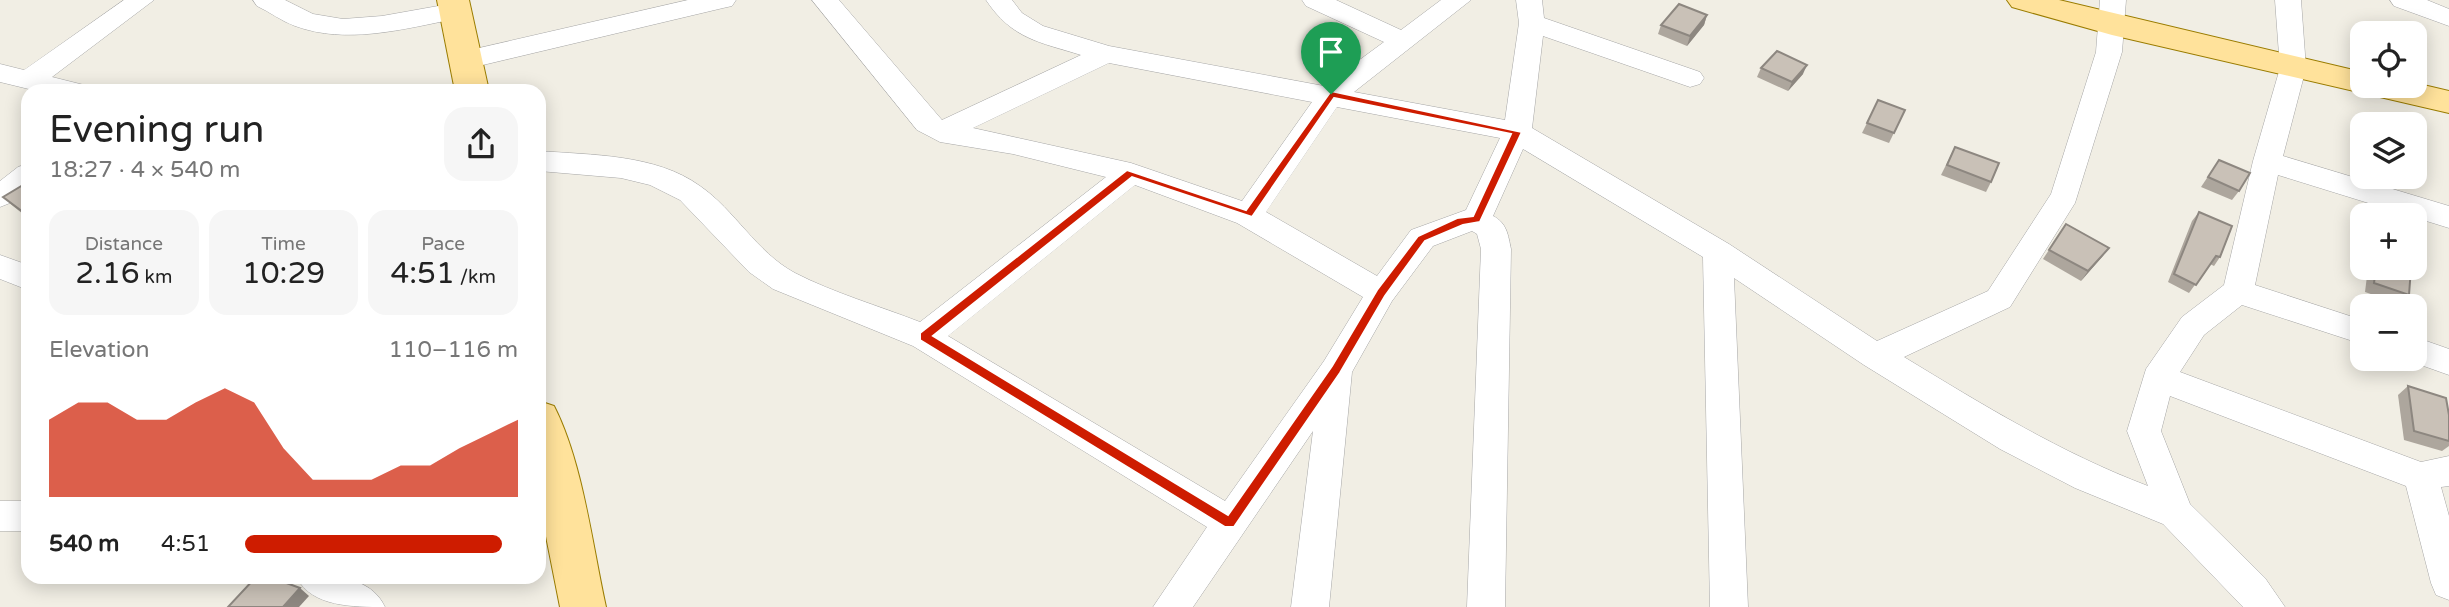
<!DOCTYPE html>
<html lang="en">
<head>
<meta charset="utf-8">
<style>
  body { margin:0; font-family:"Varela Round",sans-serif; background:#f6f6f6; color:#222; height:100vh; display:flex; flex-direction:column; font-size:26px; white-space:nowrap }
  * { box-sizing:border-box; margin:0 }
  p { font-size:23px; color:#767676 }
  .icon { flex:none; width:38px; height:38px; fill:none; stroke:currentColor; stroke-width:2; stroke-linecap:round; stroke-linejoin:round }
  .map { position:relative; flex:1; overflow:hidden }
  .side { position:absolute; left:21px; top:84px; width:525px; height:500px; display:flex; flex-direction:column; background:#fff; border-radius:21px; box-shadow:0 4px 18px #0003 }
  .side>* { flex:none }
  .buttons { position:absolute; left:2350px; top:21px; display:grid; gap:14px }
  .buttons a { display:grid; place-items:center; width:77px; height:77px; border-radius:14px; background:#fff; box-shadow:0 4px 18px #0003; font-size:35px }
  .pin { position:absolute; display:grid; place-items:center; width:60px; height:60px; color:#fff; margin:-72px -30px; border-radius:50% 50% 50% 0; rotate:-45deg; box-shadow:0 0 7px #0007 }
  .pin .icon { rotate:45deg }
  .round { display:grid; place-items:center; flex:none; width:74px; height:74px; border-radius:21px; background:#f6f6f6 }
  .headline { display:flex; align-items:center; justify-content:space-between; height:119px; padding:0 28px }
  h1 { font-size:38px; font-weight:600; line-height:52px }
  .figures { display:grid; grid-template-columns:repeat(3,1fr); gap:10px; height:119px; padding:7px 28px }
  .figures div { display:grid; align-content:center; border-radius:18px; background:#f6f6f6; text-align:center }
  .figures b { font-size:30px; font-weight:600 }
  .figures small { font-size:19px; font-weight:400 }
  .figures p { font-size:19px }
  .chart { height:196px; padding:14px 28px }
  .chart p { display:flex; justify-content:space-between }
  .chart svg { width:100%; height:126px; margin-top:7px; fill:#ce1c00; opacity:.7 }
  ul { padding:0 28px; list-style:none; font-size:23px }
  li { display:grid; grid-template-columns:112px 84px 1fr; align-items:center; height:52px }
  li i { height:18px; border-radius:9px; background:#ce1c00 }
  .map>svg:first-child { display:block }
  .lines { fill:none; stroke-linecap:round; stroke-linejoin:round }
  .minor-casing { stroke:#a6a6a6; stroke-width:1 }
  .major-casing { stroke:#9a7c00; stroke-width:2 }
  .minor { fill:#fff; fill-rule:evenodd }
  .major { fill:#ffe29b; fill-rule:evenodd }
  .wall { fill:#ada69d }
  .shaded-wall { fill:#8d8780 }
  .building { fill:#c9c1b7; stroke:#8d8780; stroke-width:2 }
  .route { fill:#ce1c00; stroke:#fff; stroke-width:2; fill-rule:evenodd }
</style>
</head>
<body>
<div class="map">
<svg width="2449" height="607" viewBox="0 0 2449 607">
  <rect width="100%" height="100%" fill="#f1eee4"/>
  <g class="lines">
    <g class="minor-casing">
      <g id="minor">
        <path d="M124 0H154L52 77 84 85 88 91H37L0 82V64L24 70Z"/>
        <path d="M253 0H285L313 14 343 19 382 16 455 3 464 5 468 11 464 17 455 19C403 29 347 45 295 26 281 21 270 12 257 6Z"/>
        <path d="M688 0H736L732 6 723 8 466 69 457 66 453 60 457 54 466 51Z"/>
        <path d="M812 0H839L942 120 1081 55C1039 42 1012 39 986 0H1012L1022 13 1043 26 1109 46 1324 86 1384 42 1306 6 1302 0H1336L1401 30 1441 0H1471L1354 92 1505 120 1519 23 1516 0H1542L1544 18 1700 72 1704 78 1700 84 1690 87 1543 36 1532 128 1729 244 1877 341 1988 291 2051 194 2096 52 2100 0H2126L2122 52 2075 203 2010 307 1904 357C1983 405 2061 453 2148 486L2127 431 2146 369 2182 317 2224 285 2253 161 2280 68 2275 0H2301L2306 68 2283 156 2449 206V228L2278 175 2255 285 2362 320V344L2242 305 2204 335 2180 372 2421 462 2449 456V486L2441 487 2449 516V600L2436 595 2431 583 2406 486 2170 396 2161 431 2190 504 2265 578 2285 607H2243L2163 524 2075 488 2000 449 1864 365 1734 278 1748 607H1710L1703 257 1523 149 1493 216C1507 223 1508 235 1511 249L1505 607H1467L1481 249 1477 234 1472 231 1433 246 1392 301 1352 372 1329 607H1291L1313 431 1193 607H1153L1207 527 913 346 773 289 749 272 680 200 650 185 621 178 539 171V151C591 155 656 154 700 186 735 210 756 252 795 273 834 293 879 306 920 322L1106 177 1013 154 940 142 917 130ZM1109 63 1312 102 1242 201 1131 163 973 128ZM1337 107 1500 138 1466 210 1411 230 1377 276 1266 212ZM1135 185 1237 223 1363 297 1324 361 1225 501 948 336Z"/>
        <path d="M2390 0H2427L2449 9V26L2394 6Z"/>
        <path d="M28 164V189L10 203 0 207V181L18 167Z"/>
        <path d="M0 255 28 265V290L0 279Z"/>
        <path d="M2415 337 2449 349V375L2404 359H2415Z"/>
        <rect x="0" y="501" width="28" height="30"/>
        <path d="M297 578C327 575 370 574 385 607 353 607 312 607 297 578Z"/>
      </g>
    </g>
    <g class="major-casing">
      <g id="major">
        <path d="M437 0H469L489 91H455Z"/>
        <path d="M2007 0H2059L2362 72V86L2415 83 2449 91V113L2112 35 2012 7Z"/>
        <path d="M539 401 554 406C583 463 592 544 606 607H560L539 501Z"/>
      </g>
    </g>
    <use href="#minor" class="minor"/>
    <use href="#major" class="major"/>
  </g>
  <g class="wall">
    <path d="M1707 15 1704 25 1687 46 1658 34 1661 25Z"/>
    <path d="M1761 68 1803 74 1788 91 1757 77Z"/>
    <path d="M1905 110 1889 143 1862 133 1867 123Z"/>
    <path d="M1955 147 1991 182 1986 192 1941 175Z"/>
    <path d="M2219 160 2239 191 2232 200 2201 187Z"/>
    <path d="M28 182V218L13 206 3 197Z"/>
    <path d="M2199 212 2220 257 2214 266 2210 264 2189 293 2168 282 2192 221Z"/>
    <path d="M2066 224 2109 248 2081 281 2043 259Z"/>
    <path d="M2368 268H2411L2409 295 2400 304 2365 292Z"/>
    <path d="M2408 386 2449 415V446L2442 451 2404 440 2398 395Z"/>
  </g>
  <g class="shaded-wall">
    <path d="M1707 15 1704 25 1687 46 1690 36Z"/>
    <path d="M1807 65 1803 74 1788 91 1792 82Z"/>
    <path d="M2109 248 2102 257 2081 281 2088 271Z"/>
    <path d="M300 588 309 596 299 607H283Z"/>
  </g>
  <g class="building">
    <path d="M1679 4 1707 15 1690 36 1661 25Z"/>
    <path d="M1777 51 1807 65 1792 82 1761 68Z"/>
    <path d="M1878 100 1905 110 1894 133 1867 123Z"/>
    <path d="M1955 147 1999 163 1991 182 1947 165Z"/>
    <path d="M2219 160 2250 173 2239 191 2208 177Z"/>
    <path d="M28 182V209L23 212 3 197Z"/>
    <path d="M2199 212 2232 226 2220 257 2216 256 2196 285 2174 274Z"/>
    <path d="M2066 224 2109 248 2088 271 2049 250Z"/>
    <path d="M2376 268H2411L2409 295 2374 283Z"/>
    <path d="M2408 386 2446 398 2449 415V441L2414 431Z"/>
    <path d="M255 578H273L300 588 283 607H228Z"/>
  </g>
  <path class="route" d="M1331 91 1522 132 1480 222 1463 225 1425 241 1385 296 1340 373 1234 527H1225L920 340V333L1127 170 1246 210ZM1334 98 1511 134 1473 216 1457 218 1418 236 1377 290 1332 366 1228 515 933 336 1132 177 1252 217Z"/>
</svg>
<div class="buttons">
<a><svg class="icon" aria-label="locate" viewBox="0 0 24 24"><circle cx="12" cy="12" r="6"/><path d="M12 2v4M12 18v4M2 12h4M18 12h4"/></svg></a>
<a><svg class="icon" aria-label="layers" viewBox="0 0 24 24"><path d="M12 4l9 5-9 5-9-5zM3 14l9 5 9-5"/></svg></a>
<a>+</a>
<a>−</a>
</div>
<div class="pin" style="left:1331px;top:94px;background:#1e9e55"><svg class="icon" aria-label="arrive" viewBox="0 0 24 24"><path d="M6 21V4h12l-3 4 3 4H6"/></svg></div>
<section class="side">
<div class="headline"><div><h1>Evening run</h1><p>18:27 · 4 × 540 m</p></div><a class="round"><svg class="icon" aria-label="share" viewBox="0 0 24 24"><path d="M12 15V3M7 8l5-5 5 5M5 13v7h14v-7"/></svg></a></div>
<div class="figures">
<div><p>Distance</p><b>2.16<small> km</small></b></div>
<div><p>Time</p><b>10:29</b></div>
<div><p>Pace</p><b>4:51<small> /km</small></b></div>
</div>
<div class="chart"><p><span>Elevation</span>110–116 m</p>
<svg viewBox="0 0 160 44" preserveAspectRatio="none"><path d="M0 44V17L10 11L20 11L30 17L40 17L50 11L60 6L70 11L80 27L90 38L100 38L110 38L120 33L130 33L140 27L150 22L160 17V44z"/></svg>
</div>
<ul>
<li><b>540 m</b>4:51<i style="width:94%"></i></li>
</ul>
</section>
</div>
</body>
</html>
